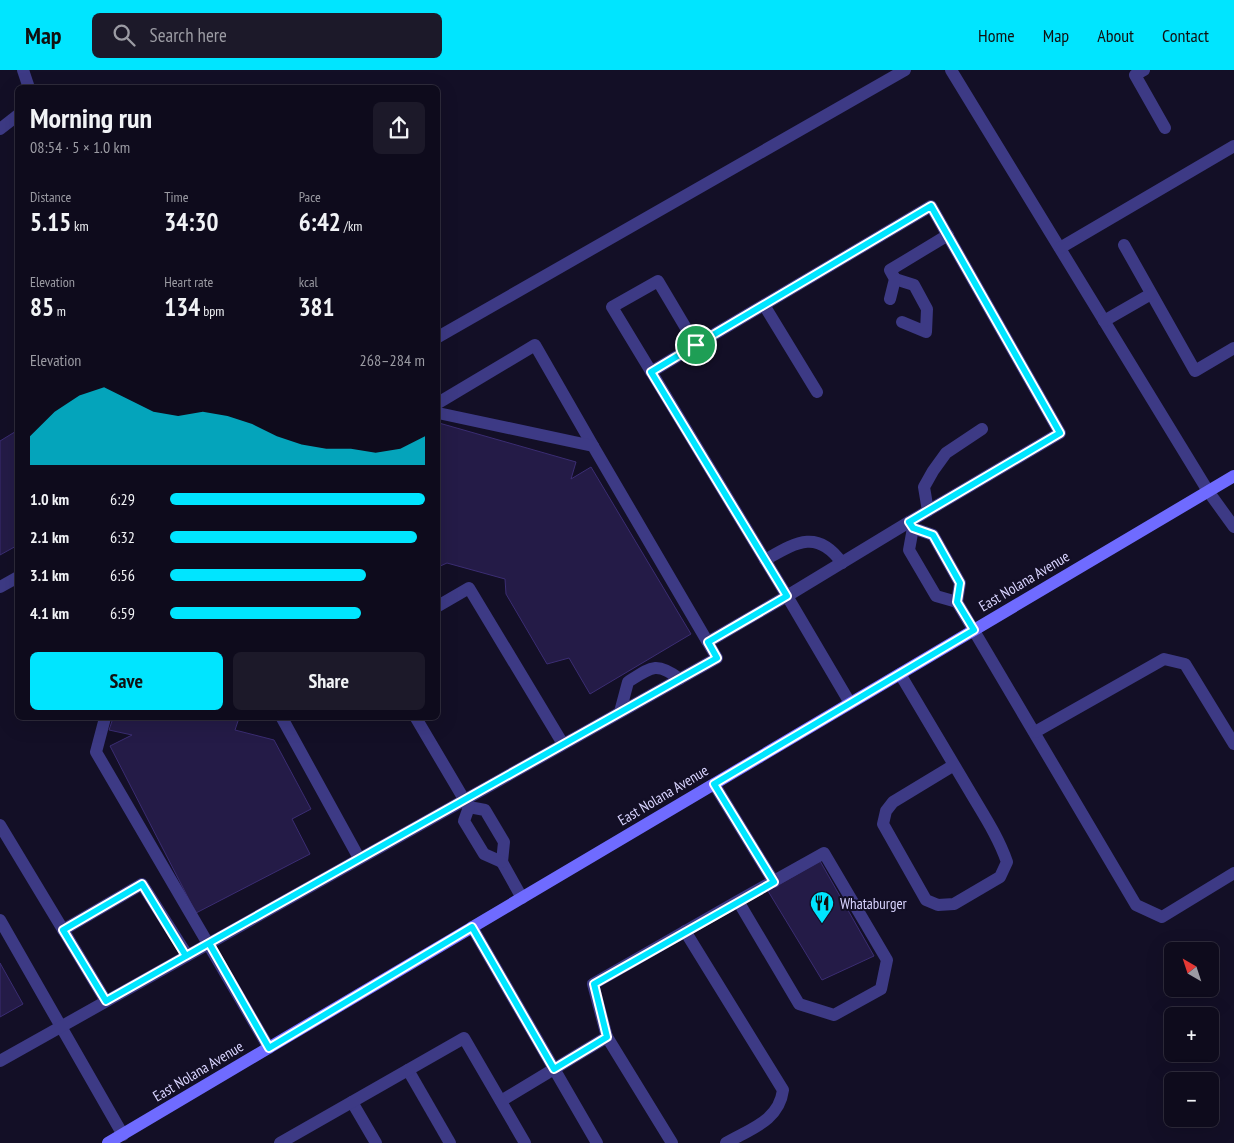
<!DOCTYPE html>
<html lang="en">
<head>
<meta charset="utf-8">
<style>
  body { margin:0; font-family:"PT Sans Narrow",sans-serif; background:#1c1929; color:#f1f3f6; height:100vh; display:flex; flex-direction:column; font-size:19px; white-space:nowrap }
  * { box-sizing:border-box; margin:0 }
  p { font-size:16px; color:#9b9ba3 }
  .icon { flex:none; width:28px; height:28px; fill:none; stroke:currentColor; stroke-width:2; stroke-linecap:round; stroke-linejoin:round }
  .map { position:relative; flex:1; overflow:hidden }
  .panel { position:absolute; left:15px; top:15px; width:425px; height:635px; display:flex; flex-direction:column; background:#0e0b1c; border-radius:8px; box-shadow:0 5px 20px #0002,0 0 0 1px #2e2b3b }
  .panel>* { flex:none }
  .needle { width:32px; rotate:321deg }
  .buttons { position:absolute; left:1164px; top:872px; display:grid; gap:10px }
  .buttons a { display:grid; place-items:center; width:55px; height:55px; border-radius:8px; background:#0e0b1c; box-shadow:0 5px 20px #0002,0 0 0 1px #2e2b3b; font-size:25px }
  .pin { position:absolute; display:grid; place-items:center; width:42px; height:42px; color:#fff; margin:-21px; border:2px solid #fff; border-radius:50%; box-shadow:0 1px 5px #0007 }
  .round { display:grid; place-items:center; flex:none; width:52px; height:52px; border-radius:8px; background:#1c1929 }
  .headline { display:flex; align-items:center; justify-content:space-between; height:85px; padding:0 15px }
  h1 { font-size:28px; font-weight:800; line-height:38px }
  .stats { display:grid; grid-template-columns:repeat(3,1fr); gap:8px; height:85px; padding:5px 15px }
  .stats div { display:grid; align-content:center }
  .stats b { font-size:25px; font-weight:800 }
  .stats small { font-size:14px; font-weight:400 }
  .stats p { font-size:14px }
  .chart { height:140px; padding:10px 15px }
  .chart p { display:flex; justify-content:space-between }
  .chart svg { width:100%; height:90px; margin-top:5px; fill:#00e5ff; opacity:.7 }
  .button { display:flex; gap:10px; margin-top:auto; padding:10px 15px }
  .button a { flex:1; height:58px; border-radius:8px; background:#00e5ff; color:#111; font-size:20px; font-weight:800; line-height:58px; text-align:center }
  .button a+a { background:#1c1929; color:#f1f3f6 }
  ul { padding:0 15px; list-style:none; font-size:16px }
  li { display:grid; grid-template-columns:80px 60px 1fr; align-items:center; height:38px }
  li i { height:12px; border-radius:6px; background:#00e5ff }
  header { display:flex; align-items:center; gap:30px; box-sizing:border-box; height:70px; padding:0 25px; background:#00e5ff; color:#111 }
  header strong { font-size:24px }
  nav { display:flex; gap:28px; margin-inline-start:auto; font-size:18px }
  .search { width:350px; height:45px; background:#1c1929; display:flex; align-items:center; gap:12px; box-sizing:border-box; padding:0 18px; border-radius:8px; color:#9b9ba3; font-size:19px }
  .map>svg:first-child { display:block }
  .building { fill:#241b47; stroke:#3b2d73 }
  .lines { fill:none; stroke-linecap:round; stroke-linejoin:round }
  .service { stroke:#3d3a85; stroke-width:12 }
  .minor { stroke:#3d3a85; stroke-width:12 }
  .secondary { stroke:#6f6bff; stroke-width:12 }
  .route-casing { stroke:#fff; stroke-width:10 }
  .route { stroke:#00e5ff; stroke-width:6 }
  .labels { text-anchor:middle; dominant-baseline:central; stroke-width:4; stroke-linejoin:round; paint-order:stroke }
  .street-label { font-size:15px; fill:#d9d4ff; stroke:#130f26 }
  .poi-label { font-size:15px; fill:#d9d4ff; stroke:#130f26; text-anchor:start }
</style>
</head>
<body>
<header>
<strong>Map</strong>
<div class="search"><svg class="icon" aria-label="search" viewBox="0 0 24 24"><circle cx="10" cy="10" r="6"/><path d="M15 15l6 6"/></svg>Search here</div>
<nav><a>Home</a><a>Map</a><a>About</a><a>Contact</a></nav>
</header>
<div class="map">
<svg width="1234" height="1073" viewBox="0 0 1234 1073">
  <rect width="100%" height="100%" fill="#130f26"/>
  <g class="building">
    <path d="M439 353 576 392 571 409 591 397 691 564 590 624 569 588 547 594 506 524 505 509 447 493 438 497Z"/>
    <path d="M18 360V475L0 485V371Z"/>
    <path d="M113 648H239L235 660 274 670 311 739 292 749 310 784 196 843 110 676 132 665 109 660Z"/>
    <path d="M820 791 874 886 822 910 768 821Z"/>
    <path d="M0 893 23 934 0 947Z"/>
  </g>
  <g class="lines">
    <g class="service">
      <path d="M23 0 29 18"/>
      <path d="M951 0 1208 421"/>
      <path d="M1144 0 1135 5 1165 58"/>
      <path d="M0 59 18 45"/>
      <path d="M1124 175 1195 301 1234 278"/>
      <path d="M1060 178 1234 76"/>
      <path d="M895 209 914 215 927 239 926 262 902 252"/>
      <path d="M890 229 895 209 890 200 948 165"/>
      <path d="M764 235 817 322"/>
      <path d="M1104 251 1151 224"/>
      <path d="M438 267 905 0"/>
      <path d="M696 275 931 136 1060 363 909 452"/>
      <path d="M651 302 696 275 658 211 612 237C670 334 729 430 787 526L708 572"/>
      <path d="M438 333 535 275 593 376"/>
      <path d="M928 441 924 417 933 401 946 383 982 359"/>
      <path d="M913 458 909 480 936 526 957 532"/>
      <path d="M765 490C795 473 817 458 842 493"/>
      <path d="M0 517 18 507"/>
      <path d="M438 536 469 518 563 674"/>
      <path d="M900 604C923 643 946 682 969 720 983 744 998 766 1007 792L1000 807 954 834 938 835 926 830 883 754 886 741 893 732 954 695"/>
      <path d="M850 633 787 526 909 452 913 458 933 465 960 513 957 532 1136 835 1162 847 1234 803"/>
      <path d="M620 642 628 612C651 597 656 591 680 609"/>
      <path d="M105 648 96 682 269 978"/>
      <path d="M282 648 359 788"/>
      <path d="M416 648 468 736"/>
      <path d="M1035 662 1164 589 1185 594 1234 674"/>
      <path d="M714 714 774 812"/>
      <path d="M469 737 485 740 504 772 502 792 522 828"/>
      <path d="M469 737 464 751 484 784 502 792"/>
      <path d="M0 755 106 931"/>
      <path d="M0 850 123 1065"/>
      <path d="M472 857 597 1073"/>
      <path d="M63 860 142 814 187 885"/>
      <path d="M685 861 783 1020C779 1051 750 1059 726 1073"/>
      <path d="M607 967 672 1073"/>
      <path d="M0 991 717 588 593 376 438 343"/>
      <path d="M408 1000 450 1073"/>
      <path d="M501 1031 607 967 593 914 738 831 799 934 834 945 881 919 887 890 824 783 738 831"/>
      <path d="M352 1032 376 1073"/>
      <path d="M280 1073 464 968 525 1073"/>
    </g>
    <path class="minor" d="M1208 421 1234 457"/>
    <path class="secondary" d="M108 1073 1234 406"/>
  </g>
  <g class="lines">
    <g class="route-casing">
      <path id="route" d="M696 275 651 302 787 526 708 572 717 588C548 683 378 778 209 873L106 931 63 860 142 814 186 886 209 873 269 978 472 857 554 999 607 967 594 914 774 812 714 714 974 560 957 532 960 513 933 465 913 458 909 452 1060 363 931 136 696 275"/>
    </g>
    <use href="#route" class="route"/>
  </g>
  <defs>
    <g id="restaurant-pin" transform="scale(1.25)"><path d="M0 17L-7.5 6A9.5 9.5 0 1 1 7.5 6Z" fill="#00e5ff" stroke="#130f26"/><path d="M-5-6h1v4h1v-4h1v4h1v-4h1v5L-1.5 .5V6h-2V.5L-5-1ZM5-6V6H3V1.5H1.5Q1.5-4 5-6Z" fill="#111"/></g>
  </defs>
  <g fill-rule="evenodd">
    <use href="#restaurant-pin" x="822" y="833"/>
  </g>
  <g class="labels">
    <g class="street-label">
      <text transform="translate(1024 511) rotate(-31)">East Nolana Avenue</text>
      <text transform="translate(663 725) rotate(-31)">East Nolana Avenue</text>
      <text transform="translate(198 1001) rotate(-31)">East Nolana Avenue</text>
    </g>
    <g class="poi-label">
      <text x="840" y="833">Whataburger</text>
    </g>
  </g>
</svg>
<div class="buttons">
<a><svg class="needle" viewBox="-14 -14 28 28"><path d="M0-13l5 13h-10z" fill="#e53935"/><path d="M0 13l5-13h-10z" fill="#9b9ba3"/></svg></a>
<a>+</a>
<a>−</a>
</div>
<div class="pin" style="left:696px;top:275px;background:#1e9e55"><svg class="icon" aria-label="arrive" viewBox="0 0 24 24"><path d="M6 21V4h12l-3 4 3 4H6"/></svg></div>
<section class="panel">
<div class="headline"><div><h1>Morning run</h1><p>08:54 · 5 × 1.0 km</p></div><a class="round"><svg class="icon" aria-label="share" viewBox="0 0 24 24"><path d="M12 15V3M7 8l5-5 5 5M5 13v7h14v-7"/></svg></a></div>
<div class="stats">
<div><p>Distance</p><b>5.15<small> km</small></b></div>
<div><p>Time</p><b>34:30</b></div>
<div><p>Pace</p><b>6:42<small> /km</small></b></div>
</div>
<div class="stats">
<div><p>Elevation</p><b>85<small> m</small></b></div>
<div><p>Heart rate</p><b>134<small> bpm</small></b></div>
<div><p>kcal</p><b>381</b></div>
</div>
<div class="chart"><p><span>Elevation</span>268–284 m</p>
<svg viewBox="0 0 160 44" preserveAspectRatio="none"><path d="M0 44V30L10 18L20 10L30 6L40 12L50 18L60 20L70 18L80 20L90 24L100 30L110 34L120 36L130 36L140 38L150 36L160 30V44z"/></svg>
</div>
<ul>
<li><b>1.0 km</b>6:29<i style="width:100%"></i></li>
<li><b>2.1 km</b>6:32<i style="width:97%"></i></li>
<li><b>3.1 km</b>6:56<i style="width:77%"></i></li>
<li><b>4.1 km</b>6:59<i style="width:75%"></i></li>
</ul>
<div class="button"><a>Save</a><a>Share</a></div>
</section>
</div>
</body>
</html>
